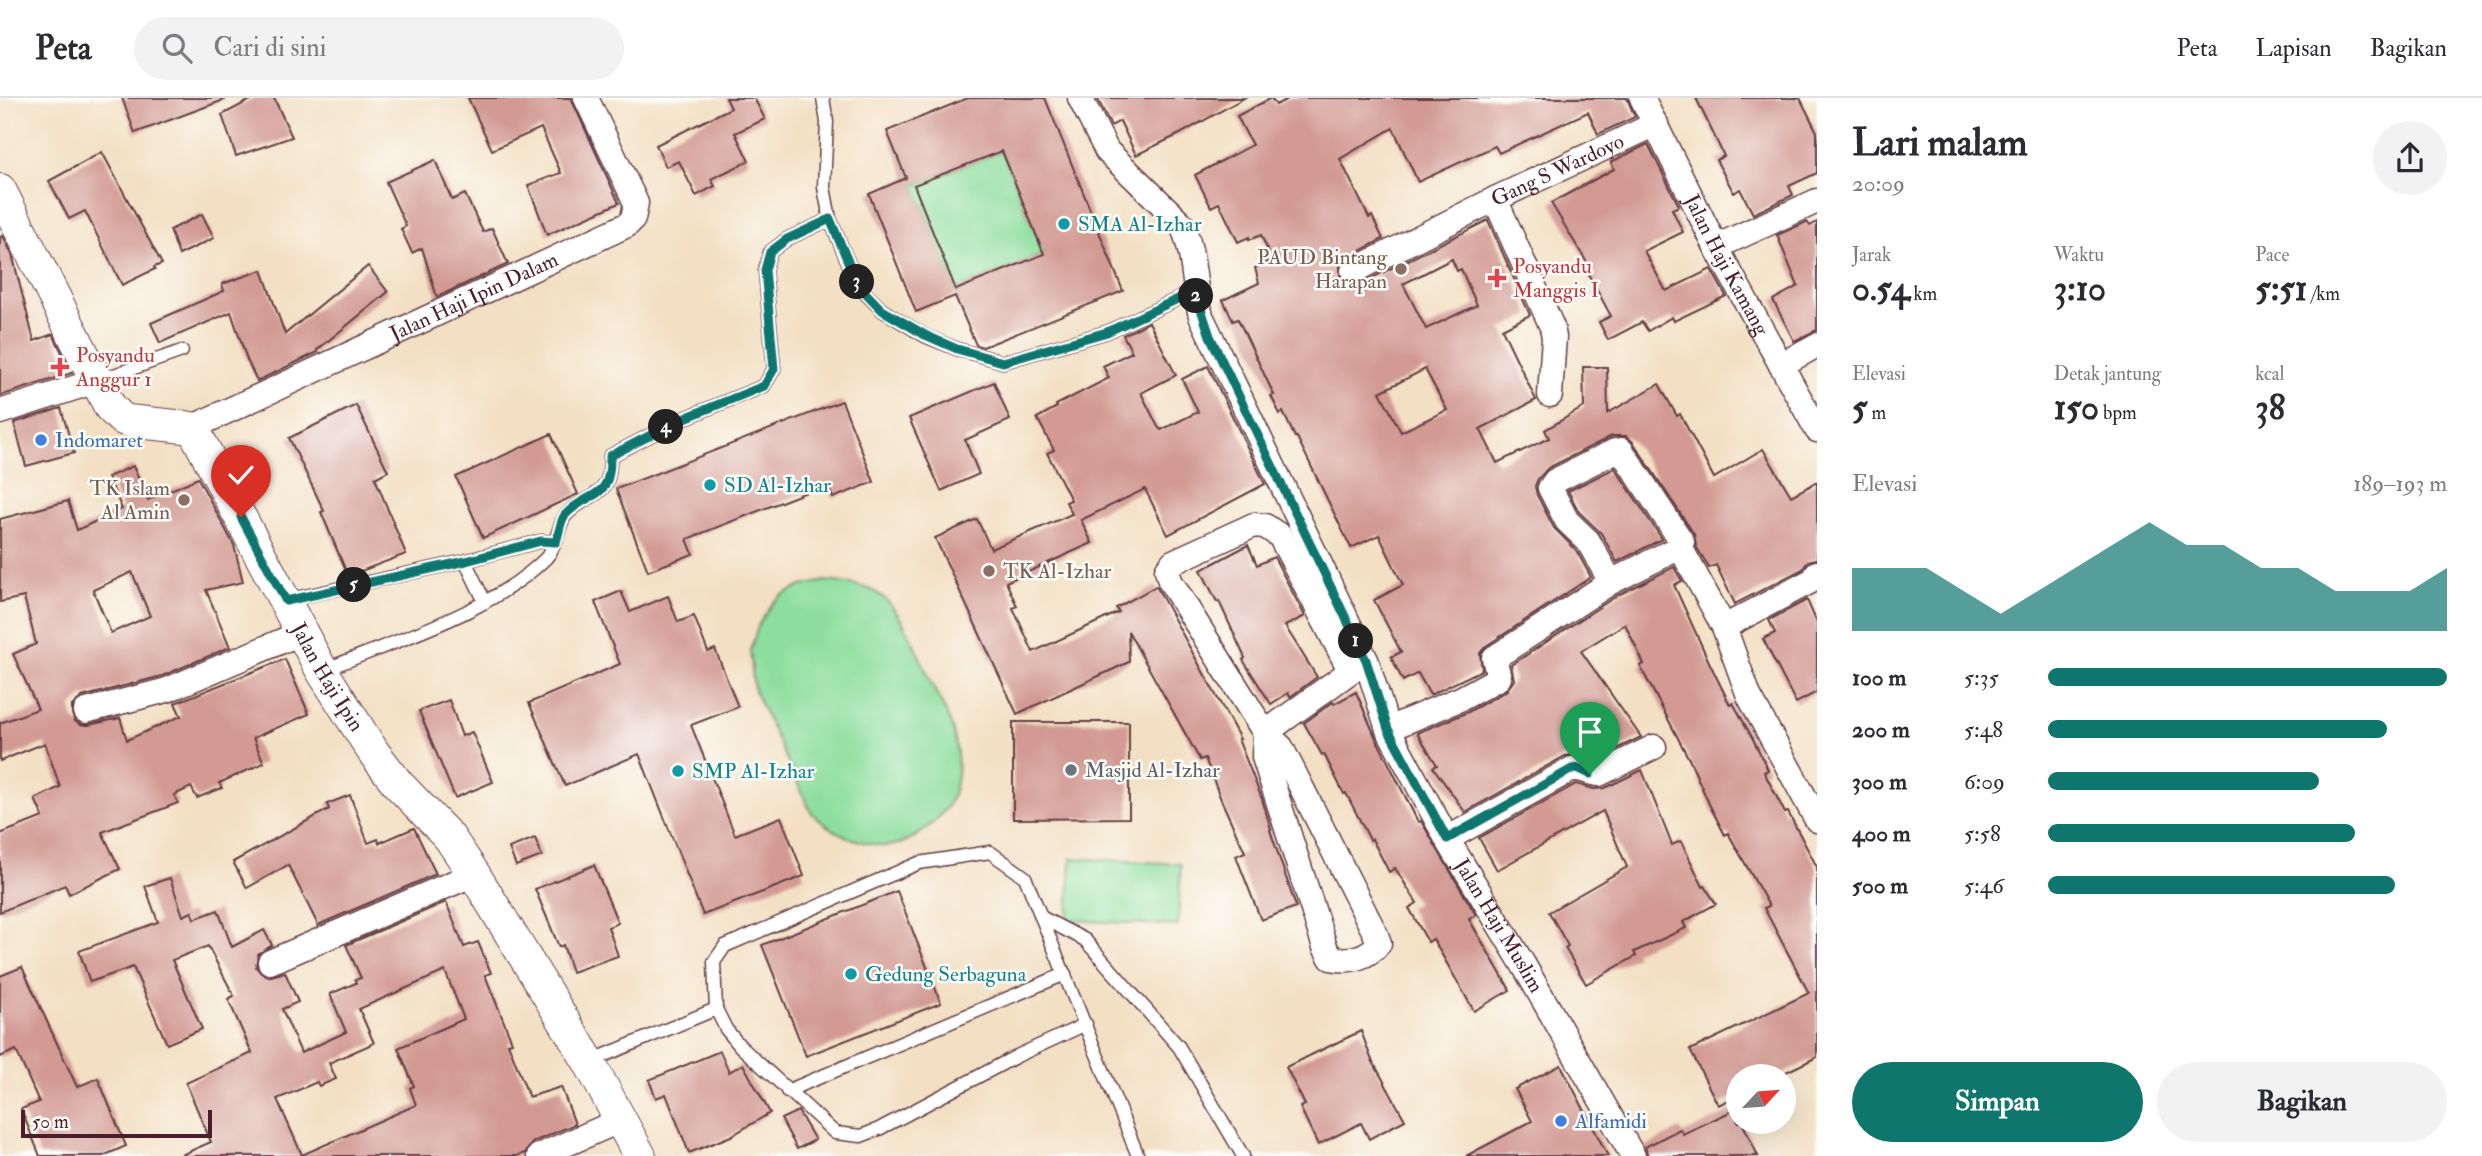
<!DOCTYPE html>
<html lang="id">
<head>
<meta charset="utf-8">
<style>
  body { margin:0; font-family:"IM FELL Double Pica",serif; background:#f2f2f3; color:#2b2b33; height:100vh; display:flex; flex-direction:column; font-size:26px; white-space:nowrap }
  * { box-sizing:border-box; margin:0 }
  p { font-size:23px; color:#7c7c81 }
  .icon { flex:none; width:38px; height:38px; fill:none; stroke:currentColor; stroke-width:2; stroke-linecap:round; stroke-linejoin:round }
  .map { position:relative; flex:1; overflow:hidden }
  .sheet { display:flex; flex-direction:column; background:#fff; width:665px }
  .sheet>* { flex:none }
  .needle { width:46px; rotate:64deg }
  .buttons { position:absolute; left:1726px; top:966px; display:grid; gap:14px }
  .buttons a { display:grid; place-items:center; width:70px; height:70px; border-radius:50%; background:#fff; box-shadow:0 7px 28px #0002; font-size:35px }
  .scale { position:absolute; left:21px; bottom:18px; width:191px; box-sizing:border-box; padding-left:7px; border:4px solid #4a1f2b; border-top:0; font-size:19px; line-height:24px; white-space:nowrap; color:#4a1f2b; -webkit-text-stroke:5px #fdfcf7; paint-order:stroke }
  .pin { position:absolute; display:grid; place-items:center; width:60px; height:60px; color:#fff; margin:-72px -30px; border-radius:50% 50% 50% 0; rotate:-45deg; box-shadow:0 0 7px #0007 }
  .pin .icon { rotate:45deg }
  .km { position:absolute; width:35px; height:35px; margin:-18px; border-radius:50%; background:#222; color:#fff; font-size:19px; line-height:35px; text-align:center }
  .round { display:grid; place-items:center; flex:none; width:74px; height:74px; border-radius:37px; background:#f2f2f3 }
  .overview { display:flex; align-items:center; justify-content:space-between; height:119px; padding:0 35px }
  h1 { font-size:38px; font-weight:800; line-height:52px }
  .metrics { display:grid; grid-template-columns:repeat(3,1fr); gap:10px; height:119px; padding:7px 35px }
  .metrics div { display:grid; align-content:center }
  .metrics b { font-size:35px; font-weight:800 }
  .metrics small { font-size:19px; font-weight:400 }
  .metrics p { font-size:19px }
  .chart { height:196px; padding:14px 35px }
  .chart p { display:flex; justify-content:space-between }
  .chart svg { width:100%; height:126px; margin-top:7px; fill:#0f766e; opacity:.7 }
  .primary-button { display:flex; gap:14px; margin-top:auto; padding:14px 35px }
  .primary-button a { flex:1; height:80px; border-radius:42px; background:#0f766e; color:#fff; font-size:28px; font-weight:800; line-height:80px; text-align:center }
  .primary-button a+a { background:#f2f2f3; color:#2b2b33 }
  ul { padding:0 35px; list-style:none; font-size:23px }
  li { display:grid; grid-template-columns:112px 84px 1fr; align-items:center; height:52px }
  li i { height:18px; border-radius:9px; background:#0f766e }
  header { display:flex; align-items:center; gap:42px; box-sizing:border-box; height:98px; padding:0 35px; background:#fff; border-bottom:2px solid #e1e1e2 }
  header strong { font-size:33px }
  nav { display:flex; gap:38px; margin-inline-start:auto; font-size:24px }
  .search { width:490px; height:63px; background:#f2f2f3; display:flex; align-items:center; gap:18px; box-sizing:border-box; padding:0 24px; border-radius:38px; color:#7c7c81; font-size:26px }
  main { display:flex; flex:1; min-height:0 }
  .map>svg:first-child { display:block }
  .green { fill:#8dde9e; stroke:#6c7e64; stroke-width:2 }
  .building { fill:#d29a93; fill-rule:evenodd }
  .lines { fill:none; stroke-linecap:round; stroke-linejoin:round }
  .service-casing { stroke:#633c42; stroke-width:15 }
  .minor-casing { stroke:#633c42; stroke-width:27 }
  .tertiary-casing { stroke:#633c42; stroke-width:34 }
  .service { stroke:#fff; stroke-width:12 }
  .minor { stroke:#fff; stroke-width:24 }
  .tertiary { stroke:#fff; stroke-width:32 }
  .route-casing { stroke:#fff; stroke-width:14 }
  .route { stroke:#0f766e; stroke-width:9 }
  .culture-dot { fill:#0f9aa8; stroke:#fdfcf7; stroke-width:2.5 }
  .education-dot { fill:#8d6e63; stroke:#fdfcf7; stroke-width:2.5 }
  .health-dot { fill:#e0444e; stroke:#fdfcf7; stroke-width:2.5 }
  .shop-dot { fill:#3f7fe0; stroke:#fdfcf7; stroke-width:2.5 }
  .worship-dot { fill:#6b7280; stroke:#fdfcf7; stroke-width:2.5 }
  .labels { text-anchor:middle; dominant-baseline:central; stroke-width:5; stroke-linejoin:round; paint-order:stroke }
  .street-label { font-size:21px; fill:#4a1f2b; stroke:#fdfcf7 }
  .culture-label { font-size:21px; fill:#0d838f; stroke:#fdfcf7; text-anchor:start }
  .education-label { font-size:21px; fill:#785e54; stroke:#fdfcf7; text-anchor:end }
  .health-label { font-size:21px; fill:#be3a42; stroke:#fdfcf7; text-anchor:start }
  .shop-label { font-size:21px; fill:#366cbe; stroke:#fdfcf7; text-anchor:start }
  .worship-label { font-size:21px; fill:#5b616d; stroke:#fdfcf7; text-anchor:start }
</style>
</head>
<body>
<header>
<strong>Peta</strong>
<div class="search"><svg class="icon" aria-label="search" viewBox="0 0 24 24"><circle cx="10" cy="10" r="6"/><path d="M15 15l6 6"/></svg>Cari di sini</div>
<nav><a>Peta</a><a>Lapisan</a><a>Bagikan</a></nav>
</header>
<main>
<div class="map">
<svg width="1817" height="1058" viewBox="0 0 1817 1058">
  <rect width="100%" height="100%" fill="#fdfcf7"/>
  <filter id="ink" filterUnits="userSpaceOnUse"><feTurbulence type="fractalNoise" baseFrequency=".0143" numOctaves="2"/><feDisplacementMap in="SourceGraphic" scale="14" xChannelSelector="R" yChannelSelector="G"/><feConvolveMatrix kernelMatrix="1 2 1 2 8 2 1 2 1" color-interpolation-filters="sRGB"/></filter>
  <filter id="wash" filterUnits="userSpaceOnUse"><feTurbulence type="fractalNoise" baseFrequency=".00686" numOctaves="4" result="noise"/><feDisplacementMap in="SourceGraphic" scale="28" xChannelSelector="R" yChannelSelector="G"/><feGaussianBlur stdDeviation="1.57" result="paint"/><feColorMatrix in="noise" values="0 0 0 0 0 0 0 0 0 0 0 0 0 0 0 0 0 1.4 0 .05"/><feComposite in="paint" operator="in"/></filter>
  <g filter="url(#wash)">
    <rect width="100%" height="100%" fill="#f3e0c4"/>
    <g class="green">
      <path d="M1002 53 1044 156 956 192 914 87Z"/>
      <path d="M825 483C845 485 870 487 885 501 907 522 921 564 934 591 940 603 948 616 952 630 958 649 960 673 954 693 947 718 914 746 887 748 883 749 876 746 871 746 847 741 829 732 811 714L754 592 750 552 759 526 773 505 782 497 802 488Z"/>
      <path d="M1071 760 1181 766 1178 828 1068 822Z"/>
    </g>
    <g id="blocks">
      <g class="building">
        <path d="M122 0H223L224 2 135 35Z"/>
        <path d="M254 0H274L292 39 236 58 222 17Z"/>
        <path d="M468 0H571L619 105 547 137 528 87 561 75 541 30 492 52Z"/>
        <path d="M726 0H754L765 21 735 35 749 63 711 81 715 88 696 98 679 63 666 69 656 47 731 10Z"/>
        <path d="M968 0H1045L1123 193 983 249 976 247 955 198 916 214 869 96 906 80 887 33ZM1002 53 1044 156 956 192 914 87Z"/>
        <path d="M1097 0H1244L1178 37 1136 57 1120 23 1111 28Z"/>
        <path d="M1271 0 1276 7 1289 0H1627L1635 19 1598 36 1588 14 1499 55 1495 48 1418 84 1393 30 1340 61 1369 120 1372 118 1383 141 1346 160 1340 165V179L1345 186 1353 188 1360 186 1488 122 1530 217 1502 231 1536 302 1480 331 1497 365 1549 340 1545 332 1584 309 1583 269H1607L1608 315 1659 286 1677 318 1680 316 1714 380 1763 351 1791 398 1817 384V461L1808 463 1803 471 1735 506 1716 467 1709 470 1696 448 1694 436 1633 344 1626 338H1612L1548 370 1538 381 1535 388 1537 397 1554 430 1576 452 1591 479 1486 548 1480 555 1482 572 1430 597 1418 575 1403 583 1391 559 1401 554 1374 502 1403 487 1379 437 1351 450 1297 339H1295L1283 314 1280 316 1271 298 1274 297 1238 221 1233 223 1223 202 1259 185 1255 170 1272 162 1261 137 1249 142V139L1238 144 1219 105 1211 109 1195 77 1252 47 1237 18ZM1452 161 1457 173 1461 171 1477 207 1426 231 1403 186ZM1425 271 1447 312 1401 334 1380 294Z"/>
        <path d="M1696 0H1800L1817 34V75L1789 88 1793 97 1753 116 1740 91 1734 95 1716 62 1724 58Z"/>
        <path d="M1648 46 1679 108 1672 111 1683 134 1644 153 1666 193 1711 171 1726 198 1674 223 1672 219 1648 233 1642 224 1608 242 1599 224 1611 218 1585 170 1589 168 1551 105 1614 71 1611 64Z"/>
        <path d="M102 54 162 166 154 169 155 171 122 187 85 113 69 121 49 83Z"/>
        <path d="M435 62 452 102 465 96 483 134 492 130 508 166 437 199 422 150 412 155 401 131 406 128 386 84Z"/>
        <path d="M202 116 214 140 179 157 170 132Z"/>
        <path d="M1807 124 1810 128 1817 124V232L1794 243 1773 202 1798 188 1777 137Z"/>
        <path d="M3 138 12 156 34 243 53 236 72 275 0 298V139Z"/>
        <path d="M368 168 388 194 317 252 318 254 257 283 247 262 231 214 160 245 151 225 224 193 222 186 262 172 285 236Z"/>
        <path d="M1149 224 1176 277 1141 295 1158 329 1161 332 1198 314 1182 281 1208 268 1265 386 1168 437 1145 391 1081 422 1092 445 1006 484 1017 508 1013 510 1033 554 1119 514 1116 510 1156 488 1240 641H1238L1262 701 1271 731 1270 732 1296 809 1261 822 1236 758 1245 754 1222 704 1205 660 1200 662 1128 533 1129 564 1017 616 935 440 977 421 991 451 1072 416 1066 404 1071 402 1047 355 1054 352 1037 320 1057 309 1056 307 1109 280 1103 268 1132 254 1123 237Z"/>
        <path d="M994 284 1010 322 965 342 979 376 941 393 909 320Z"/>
        <path d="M842 303 874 384 833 400 827 386 687 441 693 456 648 473 616 391Z"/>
        <path d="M356 307 388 373 375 380 406 456 348 478 321 414 324 413 289 340Z"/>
        <path d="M61 310 74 355 26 368 14 325Z"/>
        <path d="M551 336 578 396 483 440 456 379Z"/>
        <path d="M133 368 148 402 198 380 234 447 243 484 206 492 230 549 162 578 82 599 72 608V616L75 623 81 627H89L120 620 127 642 181 618 175 605 285 561 309 616 253 640 264 665 219 685 222 690 197 700 191 689 174 697 178 705 102 734 120 771 69 796 65 787 0 814V736L43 719 35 701 60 689 45 645 0 663V625L38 611 13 556 36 546 24 499 0 504V421L68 403 77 432 122 411 108 379ZM132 474 150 518 111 535 93 492Z"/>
        <path d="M1615 370 1662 441 1617 464 1601 435 1579 414 1568 393Z"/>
        <path d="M1248 447 1257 467 1274 459 1305 518 1285 528 1317 579 1290 599 1288 595 1271 606 1243 562 1245 560 1219 503 1217 504 1201 472Z"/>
        <path d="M1674 469 1682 483 1674 487 1710 566 1730 607 1733 605 1753 641 1768 672 1764 674 1785 715 1788 714 1817 769V959L1778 978H1738V998L1718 1007 1690 952 1809 895 1764 810 1769 808 1728 735 1725 737 1710 708 1690 663 1640 568 1644 566 1625 526 1581 553 1641 639 1596 661 1580 656 1565 658 1465 714 1433 669 1437 667 1417 635 1468 614 1506 593 1514 582 1511 567 1618 497Z"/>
        <path d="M621 493 630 514 668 498 678 524 694 518 708 554 715 551 738 609 691 627 735 737 781 719 804 778 703 817 639 656 565 688 529 605 620 566 595 504Z"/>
        <path d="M1807 502 1817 525V594L1796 605 1763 541 1775 535 1769 522Z"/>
        <path d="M1356 594 1375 638 1418 724 1421 723 1476 817 1469 821 1510 892 1474 913 1433 841 1428 844 1409 810 1417 805 1395 770 1389 774 1372 741 1370 742 1346 695 1344 696 1324 656 1322 657 1304 625 1333 604 1334 606Z"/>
        <path d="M449 602 462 638 472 634 493 684 455 700 419 613Z"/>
        <path d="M1013 624H1129V720L1013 721Z"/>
        <path d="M1642 672 1672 747 1681 743 1703 789 1705 788 1716 806 1683 824 1686 830 1634 854 1636 858 1586 886 1565 850 1568 848 1549 814 1627 769 1603 713 1497 772 1479 740 1576 686 1594 691 1605 690Z"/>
        <path d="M350 697 368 745 378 741 379 745 414 730 436 776 318 827 288 767 247 790 233 764 329 711 327 706Z"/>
        <path d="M535 740 542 758 516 768 509 750Z"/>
        <path d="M594 767 618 825 608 829 618 858 572 874 563 847 559 849 535 791Z"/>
        <path d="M170 780 183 818 192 814 194 821 218 812 232 849 264 832 272 847 258 856 256 869 261 875 268 879 285 874 298 904 282 911 301 955 346 934 330 896 356 885 355 882 361 880 346 847 446 804 464 849 478 844 491 875 485 877 512 944 508 945 529 999 561 989 575 1026 533 1044 525 1055 517 1058H179L211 1044 186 985 252 955 228 901 234 898 208 848 172 862 202 931 167 946 133 869 90 884 79 853 158 824 145 788ZM445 873 464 921 398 950 414 988 410 990 416 1007 302 1057 277 1001 317 984 319 988 336 981 329 965 374 945 359 911Z"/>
        <path d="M897 793 941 905 806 958 762 847Z"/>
        <path d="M22 869 77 989 98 980 126 1048 103 1058H40L21 1011 39 1004 16 952 0 959V878Z"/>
        <path d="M1361 933 1371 960 1405 1022 1369 1041 1361 1025 1318 1047 1300 1009 1305 1007 1286 969Z"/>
        <path d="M720 953 729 974 743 966 770 1015 731 1038 689 1055 666 996 656 1000 649 982Z"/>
        <path d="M1561 967 1608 1058H1466L1532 1023 1515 991Z"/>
        <path d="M1736 1011 1738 1024H1742L1758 1058H1648L1645 1049 1680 1031 1683 1036Z"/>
        <path d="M798 1013 815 1042 797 1051 781 1021Z"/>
      </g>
    </g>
  </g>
  <g filter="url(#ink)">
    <use href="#blocks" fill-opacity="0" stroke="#633c42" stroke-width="2"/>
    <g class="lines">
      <g class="service-casing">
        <g id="service">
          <path d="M823 0 827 24 824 89 830 121 858 188 882 212 925 238 957 251 1003 264 1107 234 1195 193"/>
          <path d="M97 283 182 253"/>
          <path d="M465 463 485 504"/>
          <path d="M287 502 465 463 541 443 556 444"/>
          <path d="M322 573C393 543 491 515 546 460 558 447 558 425 566 417 591 391 611 403 610 358L680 322 764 288 774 271 765 172 770 154 787 141 830 121"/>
          <path d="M1041 819 1085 842 1179 949 1243 1058"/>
          <path d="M1086 926 1017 958 879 1031 861 1038 835 1035 740 948 726 931 716 911 714 864 725 848 919 765 990 754 1025 779 1138 1058"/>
          <path d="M591 963 716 911"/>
          <path d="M787 993 1065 876"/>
        </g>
      </g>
      <g class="minor-casing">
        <g id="minor">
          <path id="s1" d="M1080 0 1107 53 1181 125C1195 154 1193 187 1201 218L1366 562 1388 631 1447 741 1523 866 1633 1058"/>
          <path id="s2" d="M1642 0 1716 149 1817 332"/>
          <path d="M1495 101 1552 229 1554 239 1550 297"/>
          <path d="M1716 149 1817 103"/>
          <path id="s3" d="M1353 173 1495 101 1656 26"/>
          <path d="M1781 267 1817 247"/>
          <path d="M0 314 96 283"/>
          <path id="s4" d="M191 330 627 127 633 121 636 105 586 0"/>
          <path d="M1680 449 1724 529 1749 598 1817 722"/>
          <path d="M1724 529 1815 481 1817 475"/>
          <path d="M1350 572 1280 438 1265 428 1254 427 1173 464 1167 472 1170 483 1265 635 1281 649 1376 837 1379 845C1368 860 1349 864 1331 860L1325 849 1264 659 1265 635 1366 562"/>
          <path d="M86 613 167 592 303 534"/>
          <path d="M1388 631 1462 600 1499 580 1494 560 1611 484 1680 449 1682 444 1621 352 1615 353 1555 383 1550 390 1567 423 1588 443 1611 484"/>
          <path d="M1447 741 1572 671C1581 669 1589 676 1599 676L1654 649"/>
          <path d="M270 864 474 776"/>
          <path d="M539 1058 621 1022"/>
        </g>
      </g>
      <g class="tertiary-casing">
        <g id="tertiary">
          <path id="s5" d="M0 92 110 309 121 320 128 323 185 329 191 330 196 336 322 573 374 655 398 686 449 739 474 776 589 964 640 1058"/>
        </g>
      </g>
      <use href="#service" class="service"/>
      <use href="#minor" class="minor"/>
      <use href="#tertiary" class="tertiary"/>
    </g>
  </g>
  <g class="lines" filter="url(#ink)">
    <g class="route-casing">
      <path id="route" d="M241 419 286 503 466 463 541 443 556 444C559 436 560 423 565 417 590 391 611 404 610 358L680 322 764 288 774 271 765 172 770 154 787 141 830 121 858 187 882 212 925 237 957 251 1003 264 1107 234 1195 193 1210 238 1366 562 1388 631 1447 741 1572 671 1577 670 1590 676"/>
    </g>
    <use href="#route" class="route"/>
  </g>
  <g class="culture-dot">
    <circle cx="1064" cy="126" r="7"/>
    <circle cx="710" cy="387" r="7"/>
    <circle cx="678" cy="673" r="7"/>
    <circle cx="851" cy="876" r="7"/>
  </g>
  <g class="education-dot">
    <circle cx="1401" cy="171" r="7"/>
    <circle cx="184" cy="402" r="7"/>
    <circle cx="989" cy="473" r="7"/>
  </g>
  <g class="health-dot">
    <path d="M1493.5 169.5h7v7h7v7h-7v7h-7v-7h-7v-7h7z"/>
    <path d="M56.5 258.5h7v7h7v7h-7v7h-7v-7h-7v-7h7z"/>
  </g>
  <g class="shop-dot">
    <circle cx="41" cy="342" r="7"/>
    <circle cx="1561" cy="1023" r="7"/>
  </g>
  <circle class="worship-dot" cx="1071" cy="672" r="7"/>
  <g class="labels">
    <g class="street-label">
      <text stroke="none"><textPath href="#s3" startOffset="228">Gang S Wardoyo</textPath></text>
      <text stroke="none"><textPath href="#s2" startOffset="187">Jalan Haji Kamang</textPath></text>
      <text stroke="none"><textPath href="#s4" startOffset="312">Jalan Haji Ipin Dalam</textPath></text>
      <text stroke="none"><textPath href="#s5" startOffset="614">Jalan Haji Ipin</textPath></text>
      <text stroke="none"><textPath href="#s1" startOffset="938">Jalan Haji Muslim</textPath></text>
    </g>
    <g class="culture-label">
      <text x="1078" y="126">SMA Al-Izhar</text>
      <text x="724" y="387">SD Al-Izhar</text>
      <text x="692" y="673">SMP Al-Izhar</text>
      <text x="865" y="876">Gedung Serbaguna</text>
    </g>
    <g class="education-label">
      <text x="1387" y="159">PAUD Bintang<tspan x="1387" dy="24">Harapan</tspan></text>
      <text x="170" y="390">TK Islam<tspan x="170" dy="24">Al Amin</tspan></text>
      <text x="1003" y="473" text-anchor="start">TK Al-Izhar</text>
    </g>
    <g class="health-label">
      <text x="1513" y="168">Posyandu<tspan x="1513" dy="24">Manggis I</tspan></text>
      <text x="76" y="257">Posyandu<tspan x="76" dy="24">Anggur 1</tspan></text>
    </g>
    <g class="shop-label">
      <text x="55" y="342">Indomaret</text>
      <text x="1575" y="1023">Alfamidi</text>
    </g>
    <g class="worship-label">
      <text x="1085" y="672">Masjid Al-Izhar</text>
    </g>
  </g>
</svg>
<div class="buttons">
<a><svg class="needle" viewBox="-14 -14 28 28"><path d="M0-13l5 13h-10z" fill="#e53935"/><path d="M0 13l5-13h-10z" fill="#7c7c81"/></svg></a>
</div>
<div class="scale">50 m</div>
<div class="pin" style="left:1590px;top:676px;background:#1e9e55"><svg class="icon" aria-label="arrive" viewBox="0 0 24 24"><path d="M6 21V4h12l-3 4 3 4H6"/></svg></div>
<div class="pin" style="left:241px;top:419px;background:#d93025"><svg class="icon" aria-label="check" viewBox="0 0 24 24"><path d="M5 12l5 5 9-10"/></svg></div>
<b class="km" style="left:1356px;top:543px">1</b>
<b class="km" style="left:1196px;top:198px">2</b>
<b class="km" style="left:857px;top:184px">3</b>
<b class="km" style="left:666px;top:329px">4</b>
<b class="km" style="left:354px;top:487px">5</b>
</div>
<section class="sheet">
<div class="overview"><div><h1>Lari malam</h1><p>20:09</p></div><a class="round"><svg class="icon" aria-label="share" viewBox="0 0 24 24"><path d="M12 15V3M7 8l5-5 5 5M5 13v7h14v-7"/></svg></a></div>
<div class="metrics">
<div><p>Jarak</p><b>0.54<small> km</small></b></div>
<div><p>Waktu</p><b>3:10</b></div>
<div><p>Pace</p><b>5:51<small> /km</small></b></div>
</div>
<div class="metrics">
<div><p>Elevasi</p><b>5<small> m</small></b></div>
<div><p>Detak jantung</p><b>150<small> bpm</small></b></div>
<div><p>kcal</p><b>38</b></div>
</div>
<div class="chart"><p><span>Elevasi</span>189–193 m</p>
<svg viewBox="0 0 160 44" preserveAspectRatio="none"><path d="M0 44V22L10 22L20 22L30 30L40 38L50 30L60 22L70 14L80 6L90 14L100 14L110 22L120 22L130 30L140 30L150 30L160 22V44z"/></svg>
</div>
<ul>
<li><b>100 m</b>5:35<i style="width:100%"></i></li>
<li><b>200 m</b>5:48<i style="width:85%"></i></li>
<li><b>300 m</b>6:09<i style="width:68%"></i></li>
<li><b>400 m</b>5:58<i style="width:77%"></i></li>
<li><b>500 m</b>5:46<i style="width:87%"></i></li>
</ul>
<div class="primary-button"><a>Simpan</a><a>Bagikan</a></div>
</section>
</main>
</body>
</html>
